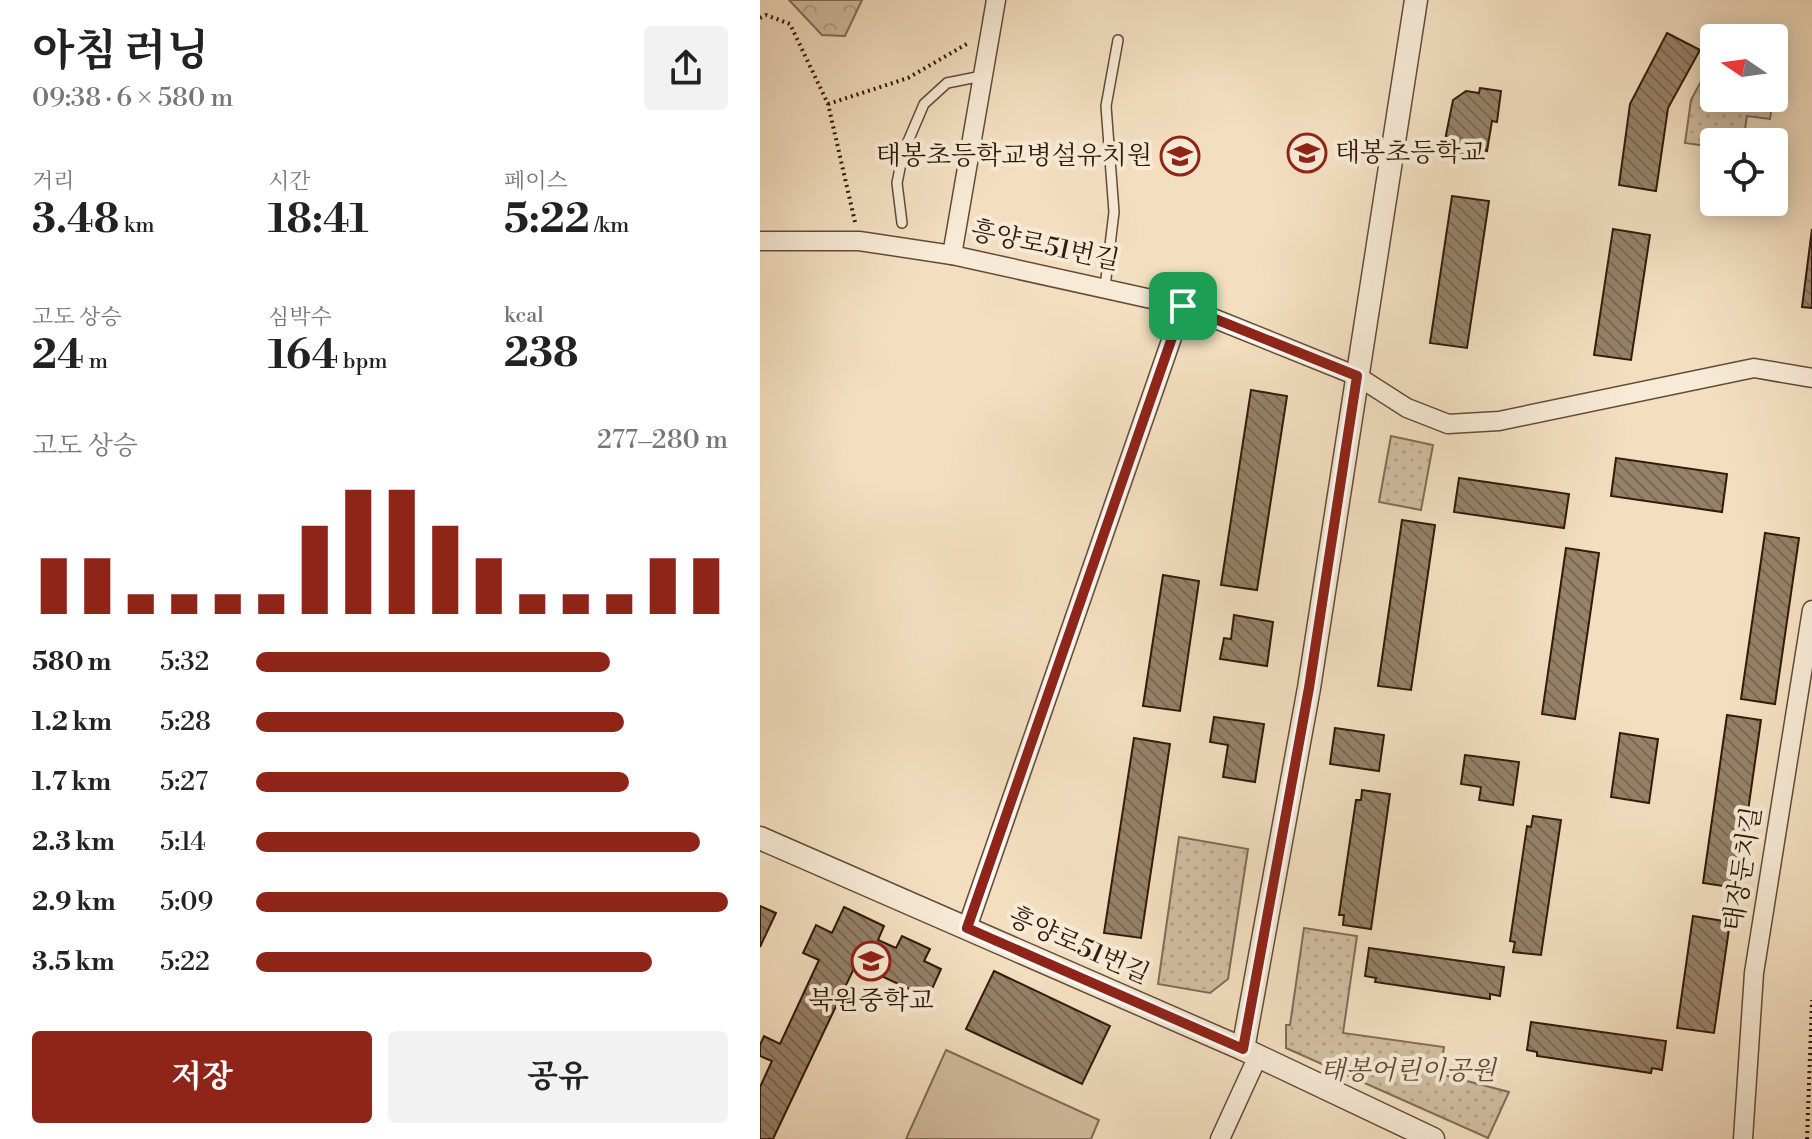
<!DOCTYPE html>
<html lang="ko">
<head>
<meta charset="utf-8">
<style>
  body { margin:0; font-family:"Libre Bodoni","Noto Serif KR",serif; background:#f2f2f2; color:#222; height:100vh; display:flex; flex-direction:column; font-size:30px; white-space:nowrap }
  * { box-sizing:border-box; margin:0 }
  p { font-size:26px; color:#767676 }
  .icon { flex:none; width:44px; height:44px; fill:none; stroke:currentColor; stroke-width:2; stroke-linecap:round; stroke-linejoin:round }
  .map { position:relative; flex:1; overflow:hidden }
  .details { display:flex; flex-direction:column; background:#fff; width:760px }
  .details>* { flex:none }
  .needle { width:52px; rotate:283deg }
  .tools { position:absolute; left:940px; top:24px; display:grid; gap:16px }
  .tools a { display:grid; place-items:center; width:88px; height:88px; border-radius:8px; background:#fff; box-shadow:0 4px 20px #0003; font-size:40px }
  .pin { position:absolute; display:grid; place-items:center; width:68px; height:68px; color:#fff; margin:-34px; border-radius:16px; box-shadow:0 4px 12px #0006 }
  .round { display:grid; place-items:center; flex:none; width:84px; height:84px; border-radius:8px; background:#f2f2f2 }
  .summary { display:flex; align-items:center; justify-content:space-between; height:136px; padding:0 32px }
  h1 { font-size:44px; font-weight:700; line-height:60px }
  .figures { display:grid; grid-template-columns:repeat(3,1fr); gap:12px; height:136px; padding:8px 32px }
  .figures div { display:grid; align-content:center }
  .figures b { font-size:40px; font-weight:700 }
  .figures small { font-size:22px; font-weight:400 }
  .figures p { font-size:22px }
  .chart { height:224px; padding:16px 32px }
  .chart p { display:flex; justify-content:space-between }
  .chart svg { width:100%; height:144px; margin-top:8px; stroke:#8f2418; stroke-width:6 }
  .action { display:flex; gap:16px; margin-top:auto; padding:16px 32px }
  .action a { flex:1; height:92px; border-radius:8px; background:#8f2418; color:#fff; font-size:32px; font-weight:700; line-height:92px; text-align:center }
  .action a+a { background:#f2f2f2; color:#222 }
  ul { padding:0 32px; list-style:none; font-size:26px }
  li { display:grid; grid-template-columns:128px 96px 1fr; align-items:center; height:60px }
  li i { height:20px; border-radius:10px; background:#8f2418 }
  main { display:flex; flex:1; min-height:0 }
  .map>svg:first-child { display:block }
  .grass { fill:url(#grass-dots); stroke:#826c56; stroke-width:2 }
  .forest { fill:url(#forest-crowns); stroke:#826c56; stroke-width:2 }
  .pitch { fill:#d2bea1; stroke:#826c56; stroke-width:2 }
  .building { fill:url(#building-back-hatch); stroke:#321b0a; stroke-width:2 }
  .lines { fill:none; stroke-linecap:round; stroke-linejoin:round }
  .service-casing { stroke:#624c38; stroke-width:12 }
  .minor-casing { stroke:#624c38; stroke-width:21 }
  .tertiary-casing { stroke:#624c38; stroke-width:25 }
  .path { stroke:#321b0a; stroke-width:4; stroke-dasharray:2 4; stroke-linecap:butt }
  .service { stroke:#f7ead6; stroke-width:9 }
  .minor { stroke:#f7ead6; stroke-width:18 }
  .tertiary { stroke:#f7ead6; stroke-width:22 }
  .route-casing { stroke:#fff; stroke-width:16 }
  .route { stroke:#8f2418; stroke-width:10 }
  .labels { text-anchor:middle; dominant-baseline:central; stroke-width:8; stroke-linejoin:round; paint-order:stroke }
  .poi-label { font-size:26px; fill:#321b0a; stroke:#f7ead6; text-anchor:start }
  .street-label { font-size:26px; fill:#321b0a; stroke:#f7ead6 }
  .park-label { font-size:26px; font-style:italic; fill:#624c37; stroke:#f7ead6 }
</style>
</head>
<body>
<main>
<section class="details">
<div class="summary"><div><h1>아침 러닝</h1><p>09:38 · 6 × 580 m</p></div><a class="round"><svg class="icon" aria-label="share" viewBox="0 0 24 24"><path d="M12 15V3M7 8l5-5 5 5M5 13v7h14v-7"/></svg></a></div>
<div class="figures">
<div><p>거리</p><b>3.48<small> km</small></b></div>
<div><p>시간</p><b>18:41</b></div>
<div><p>페이스</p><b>5:22<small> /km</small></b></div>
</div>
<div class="figures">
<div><p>고도 상승</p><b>24<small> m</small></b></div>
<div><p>심박수</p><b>164<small> bpm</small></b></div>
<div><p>kcal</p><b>238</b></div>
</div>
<div class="chart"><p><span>고도 상승</span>277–280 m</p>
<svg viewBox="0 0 160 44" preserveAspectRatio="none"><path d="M5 44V27M15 44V27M25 44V38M35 44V38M45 44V38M55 44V38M65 44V17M75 44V6M85 44V6M95 44V17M105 44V27M115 44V38M125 44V38M135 44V38M145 44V27M155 44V27"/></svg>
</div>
<ul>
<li><b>580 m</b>5:32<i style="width:75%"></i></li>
<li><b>1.2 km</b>5:28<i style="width:78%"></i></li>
<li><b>1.7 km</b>5:27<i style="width:79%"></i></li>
<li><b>2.3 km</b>5:14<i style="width:94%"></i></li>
<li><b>2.9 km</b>5:09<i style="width:100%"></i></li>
<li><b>3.5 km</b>5:22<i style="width:84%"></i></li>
</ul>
<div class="action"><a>저장</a><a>공유</a></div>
</section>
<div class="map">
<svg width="1052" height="1139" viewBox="0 0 1052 1139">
  <defs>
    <pattern id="grass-dots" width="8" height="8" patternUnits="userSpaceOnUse" patternTransform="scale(2)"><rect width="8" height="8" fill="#d2bea1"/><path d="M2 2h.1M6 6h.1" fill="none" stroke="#b5a389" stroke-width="1.8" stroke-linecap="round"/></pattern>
    <pattern id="forest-crowns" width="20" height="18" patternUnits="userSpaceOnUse" patternTransform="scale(2)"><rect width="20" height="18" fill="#d2bea1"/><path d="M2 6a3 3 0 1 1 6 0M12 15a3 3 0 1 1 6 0" fill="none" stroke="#b5a389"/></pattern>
    <pattern id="building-back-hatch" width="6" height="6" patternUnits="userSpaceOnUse" patternTransform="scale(2)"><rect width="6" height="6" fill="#968169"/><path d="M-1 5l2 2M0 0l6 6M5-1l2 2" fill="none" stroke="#7b6955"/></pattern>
  </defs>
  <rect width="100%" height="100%" fill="#f3dfc0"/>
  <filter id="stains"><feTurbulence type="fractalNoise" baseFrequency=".0025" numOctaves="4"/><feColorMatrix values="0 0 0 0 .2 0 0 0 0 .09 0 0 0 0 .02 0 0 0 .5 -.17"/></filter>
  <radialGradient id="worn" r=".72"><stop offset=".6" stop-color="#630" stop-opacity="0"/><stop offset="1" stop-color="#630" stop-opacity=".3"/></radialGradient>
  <g class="grass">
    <path d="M954 57V98H1013L1010 119 987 116 983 142H954V147L925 143 931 100Z"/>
    <path d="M631 436 673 445 661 510 619 502Z"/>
    <path d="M419 837 488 849 468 979 450 993 398 984Z"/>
    <path d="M544 928 597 936 583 1033 684 1047 680 1074 749 1092 728 1138 526 1048V1025H530Z"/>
  </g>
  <path class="forest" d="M29 0H102L85 36 62 35Z"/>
  <path class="pitch" d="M186 1050 339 1120 331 1139H146Z"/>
  <g class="building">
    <path d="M907 33 940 50 908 108 896 191 859 185 870 104Z"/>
    <path d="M720 88 741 91 737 122 732 121 727 151 713 148 711 159 682 155 693 100 706 91 719 93Z"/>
    <path d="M692 196 729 201 707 348 670 343Z"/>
    <path d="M853 229 890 235 871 360 834 355Z"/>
    <path d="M1052 229V308L1042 307Z"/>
    <path d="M491 390 527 396 497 590 461 585Z"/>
    <path d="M856 458 967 474 962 512 851 496Z"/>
    <path d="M699 478 809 494 804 528 694 512Z"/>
    <path d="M642 520 675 525 651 690 618 686Z"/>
    <path d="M1005 533 1039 538 1015 704 981 699Z"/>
    <path d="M806 548 839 553 815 719 782 714Z"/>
    <path d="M403 575 439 581 420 711 383 706Z"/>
    <path d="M474 615 513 622 507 666 460 659 464 638 471 639Z"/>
    <path d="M967 715 1001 720 977 888 943 883Z"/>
    <path d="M454 717 504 724 495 782 463 777 468 745 450 742Z"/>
    <path d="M575 728 624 735 619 771 570 764Z"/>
    <path d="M860 733 898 739 889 803 851 797Z"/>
    <path d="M374 738 410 744 381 938 344 933Z"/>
    <path d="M705 755 759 762 753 805 719 800 721 787 701 784Z"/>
    <path d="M602 790 630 794 611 929 583 925 584 915H579L596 800H601Z"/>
    <path d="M773 816 801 820 781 955 753 952 755 942 750 941 767 826 771 827Z"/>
    <path d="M0 906 16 913 0 947Z"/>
    <path d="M84 907 124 926 118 940 136 948 142 936 170 949 164 961 181 969 168 998 96 964 13 1139H0V1087L12 1061 0 1056V1045L4 1036 20 1044 59 960 43 953 56 925 72 933Z"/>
    <path d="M933 916 970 922 954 1033 917 1028Z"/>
    <path d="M609 948 744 967 740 996 730 994V999L615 982 616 978 605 976Z"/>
    <path d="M234 971 350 1026 322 1084 206 1029Z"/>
    <path d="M771 1022 906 1041 902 1070 892 1068 891 1073 777 1056V1052L767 1050Z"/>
  </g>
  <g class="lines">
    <g class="service-casing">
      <g id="service">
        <path d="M142 223 137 183 143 153 164 104 187 83 222 76"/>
        <path d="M345 287 354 212 346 106 358 40"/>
      </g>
    </g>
    <g class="minor-casing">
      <g id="minor">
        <path d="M0 241H99L192 255 423 306 597 376 647 408 688 424 739 421 994 368 1052 378"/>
        <path d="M192 255 236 0"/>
        <path d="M207 928 423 306"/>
        <path d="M460 1139 498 1056"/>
        <path d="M983 1139 994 973 1052 610"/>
      </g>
    </g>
    <g class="tertiary-casing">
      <g id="tertiary">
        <path d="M0 838 483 1049 673 1139"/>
        <path d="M483 1049 549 688 656 0"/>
      </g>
    </g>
    <g class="path">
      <path d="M0 18 6 15 30 24 68 104 95 222"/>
      <path d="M68 104 148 78 210 42"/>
      <path d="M1047 1139 1052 1000"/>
    </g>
    <use href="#service" class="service"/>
    <use href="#minor" class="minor"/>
    <use href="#tertiary" class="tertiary"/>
  </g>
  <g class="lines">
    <g class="route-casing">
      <path id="route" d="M423 306 597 376 549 688 483 1049 207 928Z"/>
    </g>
    <use href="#route" class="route"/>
  </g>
  <defs>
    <g id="school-ring" transform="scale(2)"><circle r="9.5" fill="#f7ead6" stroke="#8f2418" stroke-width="1.5"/><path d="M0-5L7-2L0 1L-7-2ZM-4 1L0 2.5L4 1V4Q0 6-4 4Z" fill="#8f2418"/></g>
  </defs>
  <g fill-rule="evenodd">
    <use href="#school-ring" x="547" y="153"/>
    <use href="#school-ring" x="420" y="156"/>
    <use href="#school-ring" x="111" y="961"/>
  </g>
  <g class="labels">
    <g class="poi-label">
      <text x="575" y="153">태봉초등학교</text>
      <text x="392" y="156" text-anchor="end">태봉초등학교병설유치원</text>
      <text x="111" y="1001" text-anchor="middle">북원중학교</text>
    </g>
    <g class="street-label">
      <text transform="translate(285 246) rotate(12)">흥양로51번길</text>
      <text transform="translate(983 869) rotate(-81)">태장둔치길</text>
      <text transform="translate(319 946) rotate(24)">흥양로51번길</text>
    </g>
    <g class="park-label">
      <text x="648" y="1071">태봉어린이공원</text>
    </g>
  </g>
  <rect width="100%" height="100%" filter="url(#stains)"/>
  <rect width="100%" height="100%" fill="url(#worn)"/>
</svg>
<div class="tools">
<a><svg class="needle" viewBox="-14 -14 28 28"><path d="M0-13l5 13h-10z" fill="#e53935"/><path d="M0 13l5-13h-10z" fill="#767676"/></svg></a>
<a><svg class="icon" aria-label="locate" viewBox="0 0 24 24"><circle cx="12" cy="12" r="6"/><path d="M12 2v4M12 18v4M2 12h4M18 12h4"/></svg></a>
</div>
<div class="pin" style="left:423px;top:306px;background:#1e9e55"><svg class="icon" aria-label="arrive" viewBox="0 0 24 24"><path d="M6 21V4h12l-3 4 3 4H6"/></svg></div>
</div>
</main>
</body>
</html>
